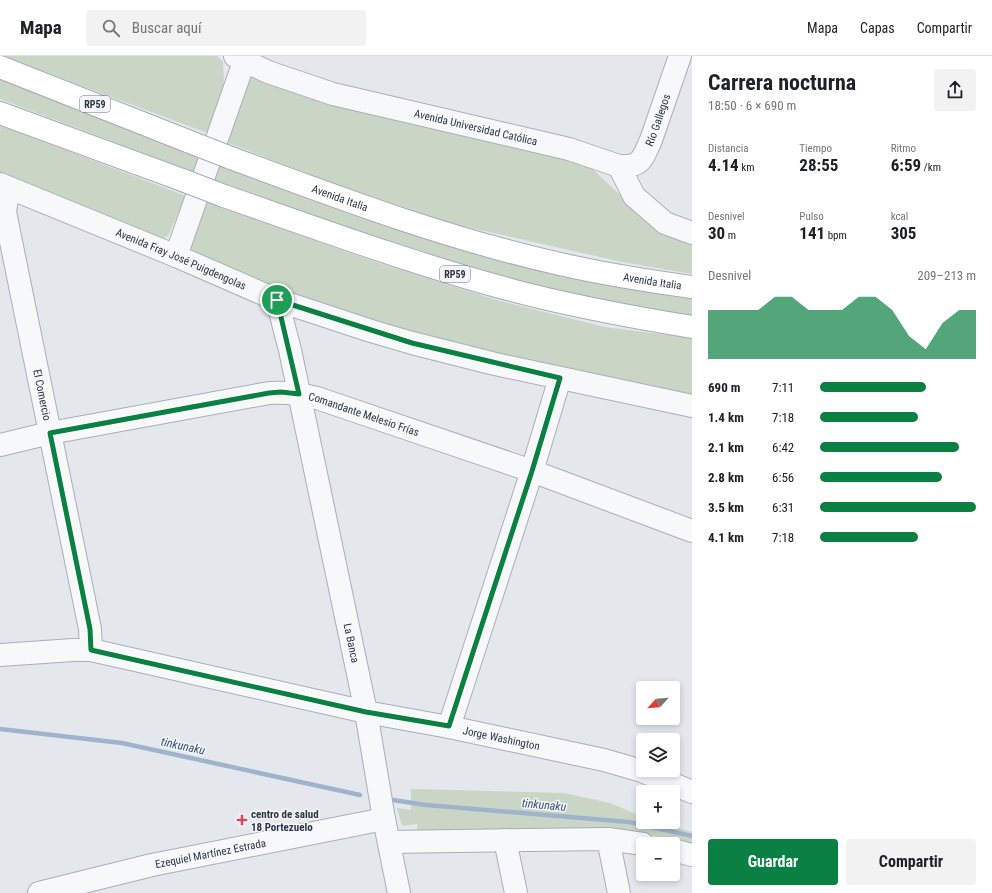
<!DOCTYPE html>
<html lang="es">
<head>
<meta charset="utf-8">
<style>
  body { margin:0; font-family:"Roboto Condensed",sans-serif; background:#f2f2f2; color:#202124; height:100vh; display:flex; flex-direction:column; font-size:15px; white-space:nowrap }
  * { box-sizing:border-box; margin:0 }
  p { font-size:13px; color:#757577 }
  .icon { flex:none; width:22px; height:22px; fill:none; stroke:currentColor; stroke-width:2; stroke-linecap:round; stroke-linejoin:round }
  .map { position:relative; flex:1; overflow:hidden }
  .details { display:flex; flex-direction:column; background:#fff; width:300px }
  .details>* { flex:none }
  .needle { width:26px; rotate:244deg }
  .buttons { position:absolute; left:636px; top:625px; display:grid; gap:8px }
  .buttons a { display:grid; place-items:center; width:44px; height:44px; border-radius:4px; background:#fff; box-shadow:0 2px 6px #0003; font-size:20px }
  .pin { position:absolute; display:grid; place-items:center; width:34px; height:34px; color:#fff; margin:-17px; border:2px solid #fff; border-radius:50%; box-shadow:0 1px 4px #0007 }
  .round { display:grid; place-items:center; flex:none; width:42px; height:42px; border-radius:4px; background:#f2f2f2 }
  .headline { display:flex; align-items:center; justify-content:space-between; height:68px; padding:0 16px }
  h1 { font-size:22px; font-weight:700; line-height:30px }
  .metrics { display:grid; grid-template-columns:repeat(3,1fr); gap:6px; height:68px; padding:4px 16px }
  .metrics div { display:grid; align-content:center }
  .metrics b { font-size:17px; font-weight:700 }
  .metrics small { font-size:11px; font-weight:400 }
  .metrics p { font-size:11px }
  .chart { height:112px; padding:8px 16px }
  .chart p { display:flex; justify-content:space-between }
  .chart svg { width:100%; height:72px; margin-top:4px; fill:#0b8043; opacity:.7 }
  .button { display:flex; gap:8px; margin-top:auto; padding:8px 16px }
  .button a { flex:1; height:46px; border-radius:4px; background:#0b8043; color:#fff; font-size:16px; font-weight:700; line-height:46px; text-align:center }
  .button a+a { background:#f2f2f2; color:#202124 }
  ul { padding:0 16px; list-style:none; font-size:13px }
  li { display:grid; grid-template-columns:64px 48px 1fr; align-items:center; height:30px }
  li i { height:10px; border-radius:5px; background:#0b8043 }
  header { display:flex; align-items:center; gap:24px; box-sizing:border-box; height:56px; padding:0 20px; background:#fff; border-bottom:1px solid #e0e0e0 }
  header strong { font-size:19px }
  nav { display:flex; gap:22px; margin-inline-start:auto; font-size:14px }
  .search { width:280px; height:36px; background:#f2f2f2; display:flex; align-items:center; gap:10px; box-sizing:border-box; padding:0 14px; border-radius:4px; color:#757577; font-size:15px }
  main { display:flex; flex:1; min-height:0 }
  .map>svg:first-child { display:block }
  .green { fill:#c9d6c5 }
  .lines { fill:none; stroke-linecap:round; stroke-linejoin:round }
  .stream { stroke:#9fb4cc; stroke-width:4.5 }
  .minor-casing { stroke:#a9aeb7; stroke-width:24 }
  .major-casing { stroke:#a3abb8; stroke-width:24 }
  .minor { stroke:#f7f8fa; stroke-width:22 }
  .major { stroke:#fff; stroke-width:22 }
  .major-bridge-casing { stroke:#a3abb8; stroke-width:24; stroke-linecap:butt }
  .major-bridge { stroke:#fff; stroke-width:22 }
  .route-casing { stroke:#fff; stroke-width:8 }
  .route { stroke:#0b8043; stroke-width:5 }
  .poi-dot { fill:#d1495b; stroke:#f4f6f9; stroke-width:1.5 }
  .labels { text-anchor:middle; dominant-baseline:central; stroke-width:3; stroke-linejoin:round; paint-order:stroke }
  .shield { fill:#f4f6f9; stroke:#676e7b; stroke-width:1 }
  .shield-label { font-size:10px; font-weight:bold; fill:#2b3445 }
  .street-label { font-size:11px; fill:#2b3445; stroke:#f4f6f9 }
  .poi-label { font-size:11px; font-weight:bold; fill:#2b3445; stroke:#f4f6f9; text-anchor:start }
  .water-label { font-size:12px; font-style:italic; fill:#34527a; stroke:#f4f6f9 }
</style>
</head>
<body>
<header>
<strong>Mapa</strong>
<div class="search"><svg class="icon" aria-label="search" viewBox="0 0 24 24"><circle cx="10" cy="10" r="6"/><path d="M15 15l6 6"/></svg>Buscar aquí</div>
<nav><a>Mapa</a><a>Capas</a><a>Compartir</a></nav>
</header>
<main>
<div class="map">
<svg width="692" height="837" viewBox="0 0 692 837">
  <rect width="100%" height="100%" fill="#e4e7ec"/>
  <g class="green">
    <path d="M2 0H217L223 6 224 26 210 78Z"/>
    <path d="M252 18 583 104 636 154 692 183V218L622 206 454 168 326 125 226 86Z"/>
    <path d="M0 23 277 128 438 187 551 218 692 243V261L537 234 380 186 0 43Z"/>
    <path d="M0 69 186 140 168 180 159 184 0 118Z"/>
    <path d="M207 145 378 207 500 245 605 271 692 282V342L612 326 322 254 200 202 192 193 191 183Z"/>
    <path d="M411 733 564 737 610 747 643 761V766H657L692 776V789L623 773 417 780V768L402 770 397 752 411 754Z"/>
  </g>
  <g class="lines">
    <g class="stream">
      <path d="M0 673 122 687 360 739"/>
      <path d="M393 744 426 749 629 766 692 780"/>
    </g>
    <g class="minor-casing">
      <g id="minor">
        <path id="s1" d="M235 0 268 16 333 38 569 93 619 110 634 140 665 167 692 177"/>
        <path id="s2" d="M619 110C642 111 642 103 651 84L680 0"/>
        <path id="s3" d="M0 128 176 200 277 244 371 275 412 287 495 308 692 350"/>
        <path id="s4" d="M9 132 5 155 7 166 90 573 91 594"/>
        <path d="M176 200 246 0"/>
        <path id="s5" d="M277 244 290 294 366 656 384 763 399 837"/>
        <path id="s6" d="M0 389 50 377 269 337C286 336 301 338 317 342L532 415 692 475"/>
        <path id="s7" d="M0 599 73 594H91L366 656 449 671 604 704 642 715 692 736"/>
        <path d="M449 671 532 415 560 322"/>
        <path d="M608 783 619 837"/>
        <path d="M505 784 516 837"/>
        <path d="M389 786 608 783 643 788"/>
        <path d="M673 794 692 799"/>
        <path id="s8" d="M39 837 152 809 384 763"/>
      </g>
    </g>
    <g class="major-casing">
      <g id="major">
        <path d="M0 11 190 86"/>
        <path d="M0 57 185 125"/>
        <path id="s9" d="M231 102C339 142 448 183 560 208 604 218 648 225 692 231"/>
        <path d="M224 140C319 173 414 208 511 234 571 250 631 261 692 271"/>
      </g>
    </g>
    <use href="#minor" class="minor"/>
    <use href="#major" class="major"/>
    <g class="major-bridge-casing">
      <g id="major-bridge">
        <path d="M190 86 231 102"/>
        <path d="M185 125 224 140"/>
      </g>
    </g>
    <use href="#major-bridge" class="major-bridge"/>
  </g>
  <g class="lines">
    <g class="route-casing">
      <path id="route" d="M277 244 412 287 560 322 532 415 449 670 366 656 91 594 90 573 50 377 269 337 281 336 299 338Z"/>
    </g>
    <use href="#route" class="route"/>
  </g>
  <path class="poi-dot" d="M240 758h4v4h4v4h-4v4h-4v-4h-4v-4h4z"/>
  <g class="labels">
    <g class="shield">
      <rect x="80" y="40" width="30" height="16" rx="3"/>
      <rect x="440" y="210" width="30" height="16" rx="3"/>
    </g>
    <g class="shield-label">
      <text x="95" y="48">RP59</text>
      <text x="455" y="218">RP59</text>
    </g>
    <g class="street-label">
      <text stroke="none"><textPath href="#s2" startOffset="67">Río Gallegos</textPath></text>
      <text stroke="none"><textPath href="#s1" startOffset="252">Avenida Universidad Católica</textPath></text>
      <text stroke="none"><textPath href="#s9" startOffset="116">Avenida Italia</textPath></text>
      <text stroke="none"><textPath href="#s3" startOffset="196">Avenida Fray José Puigdengolas</textPath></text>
      <text stroke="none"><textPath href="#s9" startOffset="440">Avenida Italia</textPath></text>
      <text stroke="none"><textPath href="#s4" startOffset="211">El Comercio</textPath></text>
      <text stroke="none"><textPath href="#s6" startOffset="372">Comandante Melesio Frías</textPath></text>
      <text stroke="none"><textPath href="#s5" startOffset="351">La Banca</textPath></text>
      <text stroke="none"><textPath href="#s7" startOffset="511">Jorge Washington</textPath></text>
      <text stroke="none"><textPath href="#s8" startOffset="176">Ezequiel Martínez Estrada</textPath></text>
    </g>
    <g class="poi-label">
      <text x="251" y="758">centro de salud<tspan x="251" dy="13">18 Portezuelo</tspan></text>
    </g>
    <g class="water-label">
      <text transform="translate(183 690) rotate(12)">tinkunaku</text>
      <text transform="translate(544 749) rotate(5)">tinkunaku</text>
    </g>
  </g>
</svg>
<div class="buttons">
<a><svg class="needle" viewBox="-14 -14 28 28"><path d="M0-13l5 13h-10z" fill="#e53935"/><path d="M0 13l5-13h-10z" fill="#757577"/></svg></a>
<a><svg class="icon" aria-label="layers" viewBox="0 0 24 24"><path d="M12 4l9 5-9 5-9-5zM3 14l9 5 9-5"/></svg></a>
<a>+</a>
<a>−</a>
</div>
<div class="pin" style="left:277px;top:244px;background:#1e9e55"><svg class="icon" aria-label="arrive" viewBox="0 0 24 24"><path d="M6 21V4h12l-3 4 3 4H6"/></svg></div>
</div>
<section class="details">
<div class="headline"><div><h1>Carrera nocturna</h1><p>18:50 · 6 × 690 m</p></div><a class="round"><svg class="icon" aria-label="share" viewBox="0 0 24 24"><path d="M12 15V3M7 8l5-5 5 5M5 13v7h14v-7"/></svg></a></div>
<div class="metrics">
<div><p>Distancia</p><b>4.14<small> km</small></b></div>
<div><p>Tiempo</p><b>28:55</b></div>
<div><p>Ritmo</p><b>6:59<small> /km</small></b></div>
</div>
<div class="metrics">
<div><p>Desnivel</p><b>30<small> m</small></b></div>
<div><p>Pulso</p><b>141<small> bpm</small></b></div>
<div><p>kcal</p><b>305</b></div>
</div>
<div class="chart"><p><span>Desnivel</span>209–213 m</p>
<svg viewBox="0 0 160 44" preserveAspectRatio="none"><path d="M0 44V14L10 14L20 14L30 14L40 6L50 6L60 14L70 14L80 14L90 6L100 6L110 14L120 30L130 38L140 22L150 14L160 14V44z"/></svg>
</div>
<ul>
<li><b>690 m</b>7:11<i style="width:68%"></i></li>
<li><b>1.4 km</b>7:18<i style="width:63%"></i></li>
<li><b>2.1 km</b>6:42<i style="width:89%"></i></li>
<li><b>2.8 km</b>6:56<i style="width:78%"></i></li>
<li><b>3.5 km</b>6:31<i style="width:100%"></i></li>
<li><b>4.1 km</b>7:18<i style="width:63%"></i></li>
</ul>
<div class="button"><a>Guardar</a><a>Compartir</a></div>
</section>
</main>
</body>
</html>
